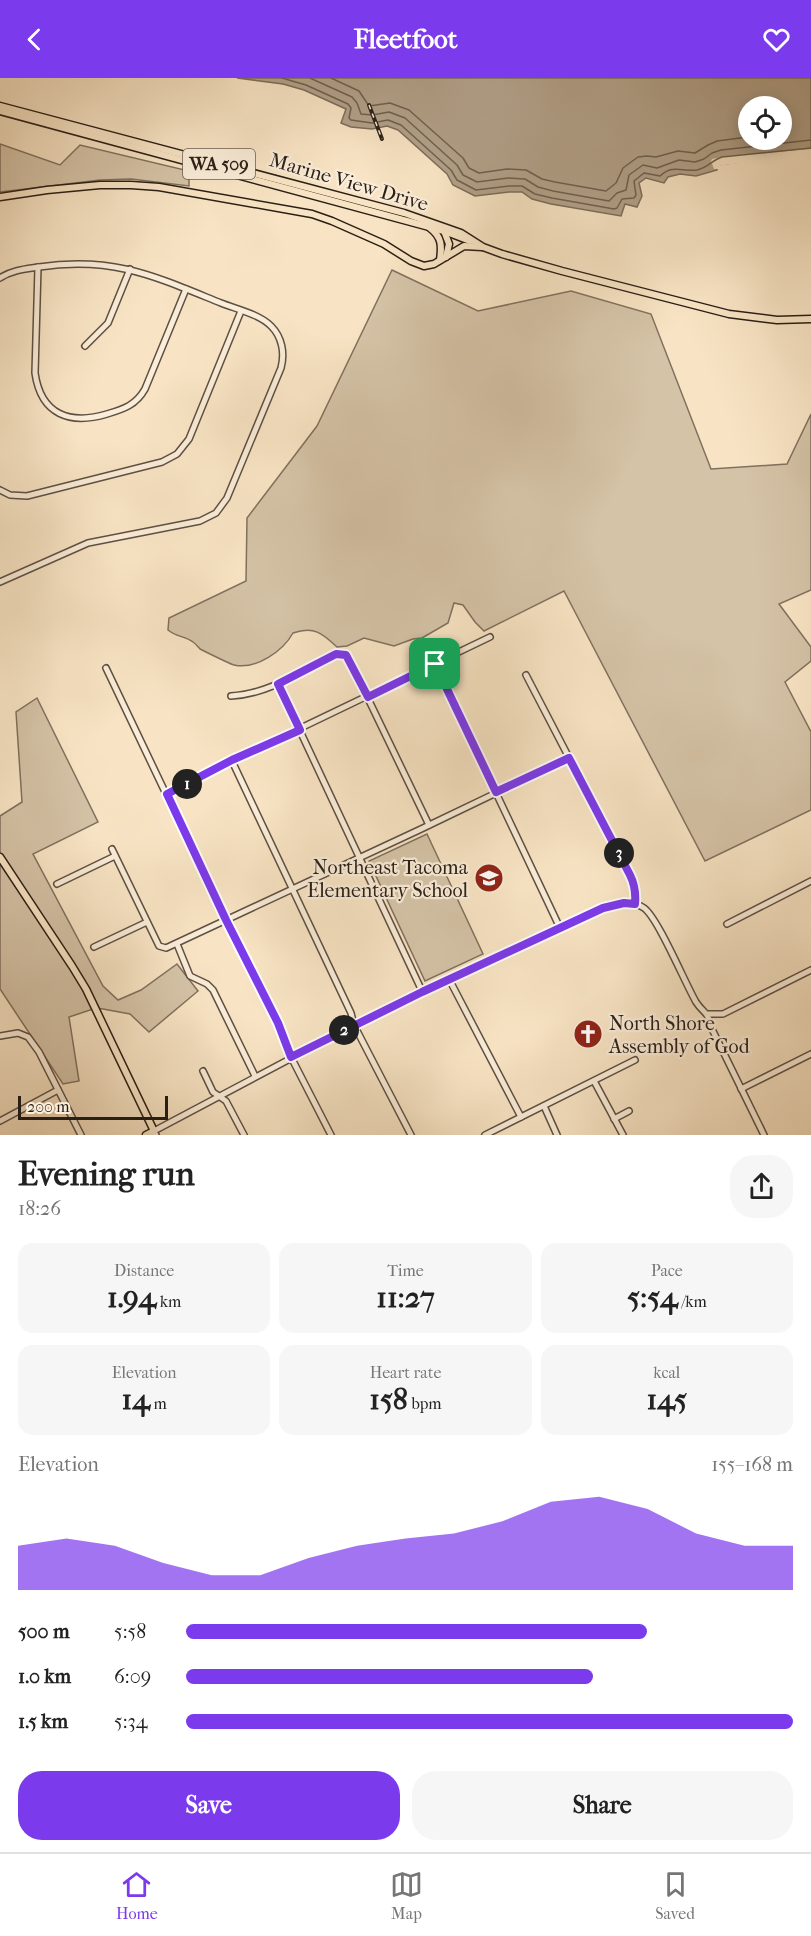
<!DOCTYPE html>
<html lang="en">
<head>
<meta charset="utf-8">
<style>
  body { margin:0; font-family:"IM FELL French Canon",serif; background:#f6f6f6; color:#222; height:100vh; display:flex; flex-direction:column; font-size:22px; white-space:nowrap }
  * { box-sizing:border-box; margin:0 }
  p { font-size:20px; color:#767676 }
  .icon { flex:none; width:33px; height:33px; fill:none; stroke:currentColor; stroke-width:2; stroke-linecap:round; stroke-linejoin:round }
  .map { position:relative; height:1057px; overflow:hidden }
  .side { display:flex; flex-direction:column; background:#fff; flex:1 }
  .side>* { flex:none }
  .buttons { position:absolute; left:738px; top:18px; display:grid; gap:12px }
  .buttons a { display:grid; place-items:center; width:54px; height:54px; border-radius:50%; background:#fff; box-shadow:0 3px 15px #0003; font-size:30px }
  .scale { position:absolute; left:18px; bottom:15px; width:150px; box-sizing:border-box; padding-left:6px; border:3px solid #2a1f17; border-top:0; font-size:16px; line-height:21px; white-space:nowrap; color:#2a1f17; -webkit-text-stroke:4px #faedd9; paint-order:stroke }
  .pin { position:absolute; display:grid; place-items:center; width:51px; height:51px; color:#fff; margin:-26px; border-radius:12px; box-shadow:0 3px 9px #0006 }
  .km { position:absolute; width:30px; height:30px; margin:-15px; border-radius:50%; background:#222; color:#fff; font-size:16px; line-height:30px; text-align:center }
  .round { display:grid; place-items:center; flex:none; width:63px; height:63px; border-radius:24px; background:#f6f6f6 }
  .headline { display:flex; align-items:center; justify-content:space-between; height:102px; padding:0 18px }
  h1 { font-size:33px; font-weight:700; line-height:45px }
  .metrics { display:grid; grid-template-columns:repeat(3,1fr); gap:9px; height:102px; padding:6px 18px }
  .metrics div { display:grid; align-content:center; border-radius:15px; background:#f6f6f6; text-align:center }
  .metrics b { font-size:30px; font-weight:700 }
  .metrics small { font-size:16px; font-weight:400 }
  .metrics p { font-size:16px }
  .chart { height:168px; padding:12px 18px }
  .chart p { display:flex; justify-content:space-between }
  .chart svg { width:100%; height:108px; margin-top:6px; fill:#7c3aed; opacity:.7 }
  .button { display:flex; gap:12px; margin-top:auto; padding:12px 18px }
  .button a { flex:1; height:69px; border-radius:24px; background:#7c3aed; color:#fff; font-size:24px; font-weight:700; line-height:69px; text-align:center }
  .button a+a { background:#f6f6f6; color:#222 }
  ul { padding:0 18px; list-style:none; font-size:20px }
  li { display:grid; grid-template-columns:96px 72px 1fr; align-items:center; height:45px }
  li i { height:15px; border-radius:8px; background:#7c3aed }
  header { display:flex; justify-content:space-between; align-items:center; height:78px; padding:0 18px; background:#7c3aed; color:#fff; font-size:27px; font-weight:700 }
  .tab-bar { display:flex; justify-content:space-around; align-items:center; height:84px; border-top:2px solid #e0e0e0; background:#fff; font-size:16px; color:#767676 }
  .tab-bar a { display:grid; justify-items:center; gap:3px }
  .tab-bar .active { color:#7c3aed }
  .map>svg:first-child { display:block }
  .green { fill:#d5c3a7; stroke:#80715f; stroke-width:1.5 }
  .water { fill:#b2a189; stroke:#7c6d5b; stroke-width:1.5; fill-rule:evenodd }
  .pier { fill:#f8e4c4 }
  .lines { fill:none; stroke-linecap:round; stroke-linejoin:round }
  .shore { stroke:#6e6050; stroke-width:1.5 }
  .minor-casing { stroke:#5e5042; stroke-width:8 }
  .major-casing { stroke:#2a1f17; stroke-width:9 }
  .minor { stroke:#faedd9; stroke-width:5 }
  .major { stroke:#f8e4c4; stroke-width:6 }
  .rail-casing { stroke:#2a1f17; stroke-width:4 }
  .rail { stroke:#faedd9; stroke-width:1.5; stroke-dasharray:4.5; stroke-linecap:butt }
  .route-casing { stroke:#fff; stroke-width:12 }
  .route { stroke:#7c3aed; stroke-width:8 }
  .labels { text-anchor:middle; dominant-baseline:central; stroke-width:4.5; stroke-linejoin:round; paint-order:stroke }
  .shield { fill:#faedd9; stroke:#685d51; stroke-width:1.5 }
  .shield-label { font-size:18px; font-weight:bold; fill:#2a1f17 }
  .street-label { font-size:20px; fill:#2a1f17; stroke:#faedd9 }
  .poi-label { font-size:20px; fill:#2a1f17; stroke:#faedd9; text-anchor:end }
</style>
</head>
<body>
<header><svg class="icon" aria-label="back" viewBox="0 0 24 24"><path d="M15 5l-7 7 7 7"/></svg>Fleetfoot<svg class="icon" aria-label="heart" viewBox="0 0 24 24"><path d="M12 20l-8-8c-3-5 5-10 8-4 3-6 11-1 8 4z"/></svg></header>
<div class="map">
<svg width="811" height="1057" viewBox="0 0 811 1057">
  <rect width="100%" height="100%" fill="#f8e4c4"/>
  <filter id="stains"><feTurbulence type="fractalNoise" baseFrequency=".00333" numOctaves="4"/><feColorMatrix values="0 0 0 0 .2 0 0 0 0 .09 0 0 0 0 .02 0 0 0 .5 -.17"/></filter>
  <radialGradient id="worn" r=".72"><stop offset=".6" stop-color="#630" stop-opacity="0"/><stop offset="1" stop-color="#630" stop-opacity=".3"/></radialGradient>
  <g class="green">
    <path d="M0 66 60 87 80 67 189 93V108L131 101 100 102 0 114Z"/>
    <path d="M392 192 478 233 571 213 651 236 711 391 787 386 811 336V512L779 526 811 569V583L785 604 811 654V732L705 783 564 513 484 553 475 544 463 527 454 525 448 545 422 560 413 561 394 568 364 560 347 568 337 569C322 555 314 548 293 555 283 573 256 592 234 587 230 586 204 573 200 571 198 569 196 566 193 564 185 558 176 559 168 552L169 540 246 503 247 440 317 348Z"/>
    <path d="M37 620 98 744 33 776 103 908 118 922 141 912 177 886 198 913 149 954 130 936 103 931 96 930 69 939 79 1003 63 1006 0 911V738L22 724 16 634Z"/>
    <path d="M427 756 483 876 425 903 369 783Z"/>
  </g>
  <path class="water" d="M237 0H811V75L717 87V92L696 98 680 96 668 99 664 105 646 100 639 105 642 118 637 129 625 126 621 138 551 126 532 121 522 114H509L475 118 453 107 447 96 398 52 387 48 372 51 351 49 341 45 346 31 304 12 283 6ZM748 28H782V62H748Z"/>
  <path class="pier" d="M811 71V78L724 87 719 88 718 91H714L711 83 712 81 727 78Z"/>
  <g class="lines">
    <g class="shore">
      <path d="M282 0 306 7 348 26 351 30 349 40 351 42 372 45 388 42 401 47 451 92 457 102 476 112 509 108H522L535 116 552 120 614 131 617 130 622 121 634 120 636 117 634 103 644 95 660 98C673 86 682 94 697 92 708 90 712 82 722 79L811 70"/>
      <path d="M310 0 352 19 357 25 361 36 372 37 389 34 405 40 457 87 463 97 477 104 508 100 525 101 538 109 553 113 609 123 617 115 626 112 629 97 643 87 657 90 679 82 695 84 704 81 712 75 721 72 811 62"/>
      <path d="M331 0 359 13 369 28 390 25 409 32 463 80 469 90 479 95 507 91 526 92 542 101 555 104 606 113 616 105 623 90 638 79 647 78 656 79 678 73 695 75 708 67 717 63 748 59"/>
    </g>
    <g class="minor-casing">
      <g id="minor">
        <path d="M38 189 35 295C41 337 70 347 107 336 124 331 136 327 145 311L186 211"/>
        <path d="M0 200C12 192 26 191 39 189 113 178 154 198 221 225 236 231 259 236 271 248 282 259 285 275 281 290L227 420 216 435 200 443 88 465 0 504"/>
        <path d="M85 268 108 245 130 191"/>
        <path d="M0 412 10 417 27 418 162 384 177 376 189 361 241 233"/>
        <path d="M435 586 560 850"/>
        <path d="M106 590 226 842 278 945 291 979 331 1057"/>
        <path d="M526 597 630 797 636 812 635 826"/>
        <path d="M278 606 422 913"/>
        <path d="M231 618C269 616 303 593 336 576L347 577 429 747"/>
        <path d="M232 683 351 935 354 947 411 1057"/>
        <path d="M167 716 232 683 490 559"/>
        <path d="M112 771 159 868 166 870 419 752 569 680"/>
        <path d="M57 806 115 778"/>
        <path d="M727 846 811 803"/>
        <path d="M177 866 190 898 207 906 213 912 255 998"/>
        <path d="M94 869 147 844"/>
        <path d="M449 901 521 1039"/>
        <path d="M708 936H723L811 892"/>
        <path d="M0 958 18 955 28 959 39 974 81 1057"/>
        <path d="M203 993 213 1014 226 1023 244 1057"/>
        <path d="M594 1003 623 1057"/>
        <path d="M741 1011 811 976"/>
        <path d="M544 1028 557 1057"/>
        <path d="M614 1041 629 1033"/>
        <path d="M0 1043 58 1012"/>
        <path d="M156 1057 154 1053 354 947 603 830C617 826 631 821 644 830 658 840 685 905 696 924 703 935 708 933 710 947L764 1057"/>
        <path d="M485 1057 635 982"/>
      </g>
    </g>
    <g class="major-casing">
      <g id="major">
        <path d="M0 28 404 135 461 155 483 169 502 176 562 193 729 236 777 242 811 241"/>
        <path d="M0 33 444 153 470 163"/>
        <path d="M0 119 47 112 100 107H131L159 109 312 136 332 143 384 166 411 183 424 188 434 186 464 168 482 169"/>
        <path d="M430 150C442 159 442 168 440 182"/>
        <path d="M444 153 449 166 446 179"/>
        <path d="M0 779 72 888 86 911 154 1053 146 1057"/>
      </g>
    </g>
    <use href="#minor" class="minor"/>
    <use href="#major" class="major"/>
    <g class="rail-casing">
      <path id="rail" d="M369 27 382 61"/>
    </g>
    <use href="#rail" class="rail"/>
  </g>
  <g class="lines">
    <g class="route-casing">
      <path id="route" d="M336 576 346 577 368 619 435 586 496 714 569 680 630 797C635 807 636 815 635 826L624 825 603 830 422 914 291 979 278 945 226 842 167 716 232 682 300 652 278 606Z"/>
    </g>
    <use href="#route" class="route"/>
  </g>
  <defs>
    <g id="school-disc" transform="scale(1.5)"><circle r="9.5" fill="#8f2418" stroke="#faedd9"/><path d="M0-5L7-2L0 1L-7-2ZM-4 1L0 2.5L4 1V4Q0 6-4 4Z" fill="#fff"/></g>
    <g id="church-disc" transform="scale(1.5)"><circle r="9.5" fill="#8f2418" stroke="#faedd9"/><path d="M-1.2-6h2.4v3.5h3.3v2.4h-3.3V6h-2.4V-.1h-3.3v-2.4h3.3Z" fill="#fff"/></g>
  </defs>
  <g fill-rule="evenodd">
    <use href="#school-disc" x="489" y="800"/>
    <use href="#church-disc" x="588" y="956"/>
  </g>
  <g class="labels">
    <rect class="shield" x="183" y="71" width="72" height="30" rx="4.5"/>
    <g class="shield-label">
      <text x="219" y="86">WA 509</text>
    </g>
    <g class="street-label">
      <text transform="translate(349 104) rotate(16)">Marine View Drive</text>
    </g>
    <g class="poi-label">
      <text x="468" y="789">Northeast Tacoma<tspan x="468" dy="23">Elementary School</tspan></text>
      <text x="609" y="945" text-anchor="start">North Shore<tspan x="609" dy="23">Assembly of God</tspan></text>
    </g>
  </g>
  <rect width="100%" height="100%" filter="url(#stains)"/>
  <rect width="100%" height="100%" fill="url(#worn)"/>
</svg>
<div class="buttons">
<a><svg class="icon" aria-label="locate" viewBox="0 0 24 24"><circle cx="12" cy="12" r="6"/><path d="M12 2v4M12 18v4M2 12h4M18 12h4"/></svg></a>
</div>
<div class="scale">200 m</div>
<div class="pin" style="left:435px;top:586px;background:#1e9e55"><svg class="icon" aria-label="arrive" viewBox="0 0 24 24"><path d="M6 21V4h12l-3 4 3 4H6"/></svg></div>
<b class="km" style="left:187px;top:706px">1</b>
<b class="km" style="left:344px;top:952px">2</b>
<b class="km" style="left:619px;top:775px">3</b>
</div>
<section class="side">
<div class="headline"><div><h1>Evening run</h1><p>18:26</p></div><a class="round"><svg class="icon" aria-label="share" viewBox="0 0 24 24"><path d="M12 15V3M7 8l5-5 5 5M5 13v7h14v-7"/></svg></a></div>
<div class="metrics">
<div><p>Distance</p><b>1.94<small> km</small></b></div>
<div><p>Time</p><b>11:27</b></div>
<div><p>Pace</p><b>5:54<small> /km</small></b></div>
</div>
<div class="metrics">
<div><p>Elevation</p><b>14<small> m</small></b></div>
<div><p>Heart rate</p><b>158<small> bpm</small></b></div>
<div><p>kcal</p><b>145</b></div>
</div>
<div class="chart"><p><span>Elevation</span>155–168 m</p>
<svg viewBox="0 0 160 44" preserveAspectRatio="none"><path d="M0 44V26L10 23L20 26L30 33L40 38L50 38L60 31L70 26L80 23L90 21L100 16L110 8L120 6L130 11L140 21L150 26L160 26V44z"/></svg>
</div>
<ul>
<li><b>500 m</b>5:58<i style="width:76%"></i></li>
<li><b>1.0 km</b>6:09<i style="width:67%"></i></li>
<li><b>1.5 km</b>5:34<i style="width:100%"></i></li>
</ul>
<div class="button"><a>Save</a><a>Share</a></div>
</section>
<nav class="tab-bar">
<a class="active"><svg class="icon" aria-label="home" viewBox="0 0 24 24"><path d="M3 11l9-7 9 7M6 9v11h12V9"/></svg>Home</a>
<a><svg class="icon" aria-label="map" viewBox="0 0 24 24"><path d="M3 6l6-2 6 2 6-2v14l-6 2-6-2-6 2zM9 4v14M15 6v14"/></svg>Map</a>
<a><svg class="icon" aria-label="saved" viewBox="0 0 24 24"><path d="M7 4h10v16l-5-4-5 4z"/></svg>Saved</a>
</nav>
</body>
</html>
